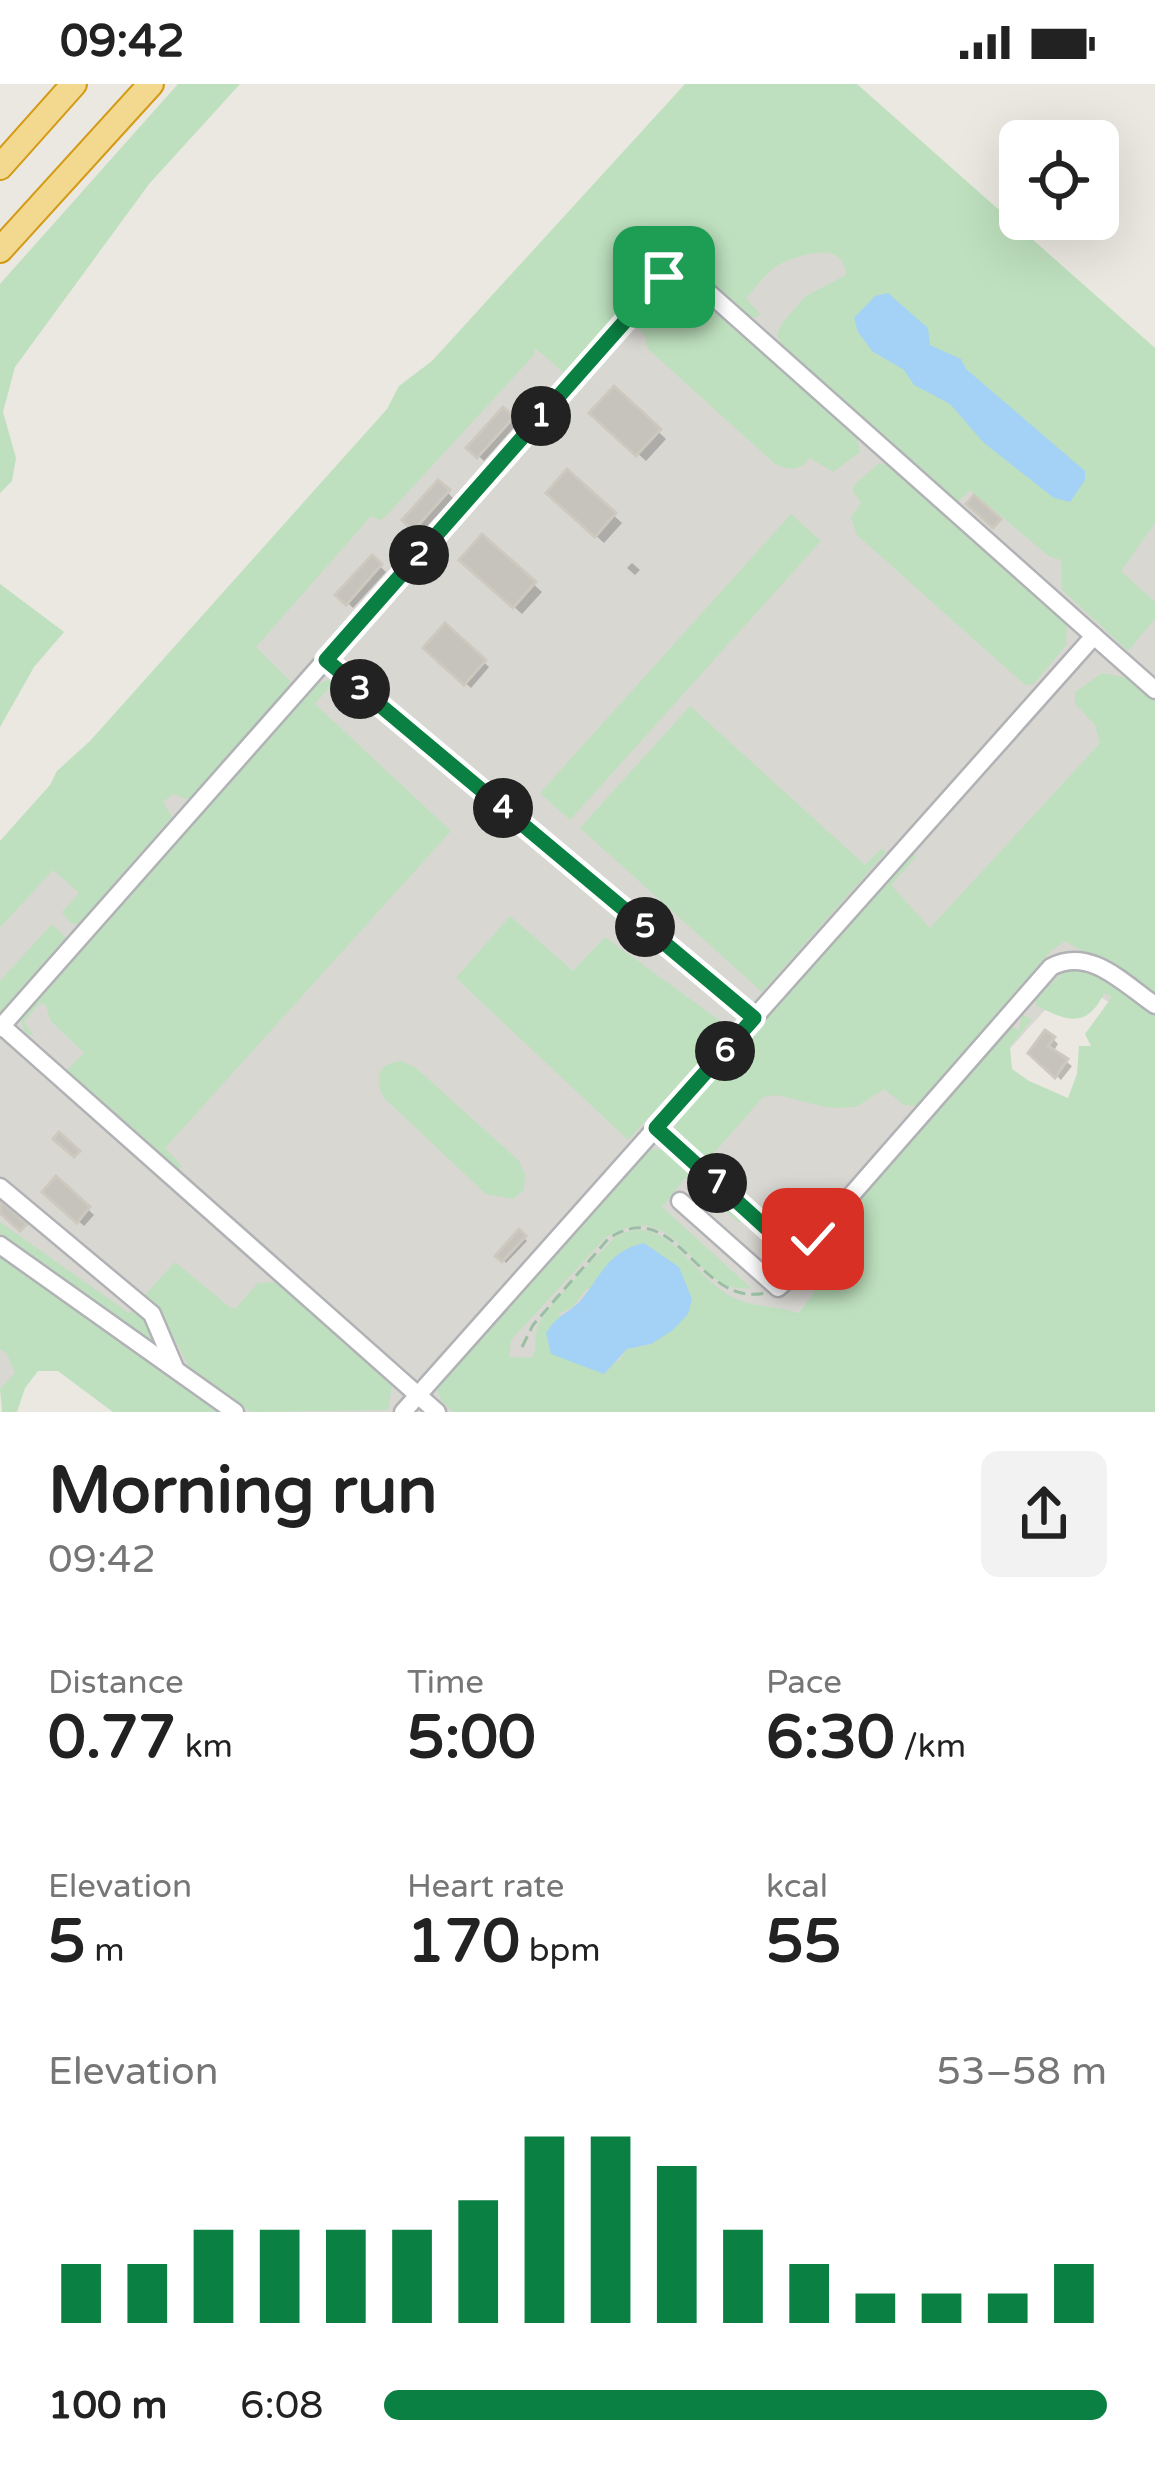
<!DOCTYPE html>
<html lang="en">
<head>
<meta charset="utf-8">
<style>
  body { margin:0; font-family:"Varela Round",sans-serif; background:#f2f2f2; color:#222; height:100vh; display:flex; flex-direction:column; font-size:45px; white-space:nowrap }
  * { box-sizing:border-box; margin:0 }
  p { font-size:39px; color:#767676 }
  .icon { flex:none; width:66px; height:66px; fill:none; stroke:currentColor; stroke-width:2; stroke-linecap:round; stroke-linejoin:round }
  .map { position:relative; height:1328px; overflow:hidden }
  .drawer { display:flex; flex-direction:column; background:#fff; flex:1 }
  .drawer>* { flex:none }
  .controls { position:absolute; left:999px; top:36px; display:grid; gap:24px }
  .controls a { display:grid; place-items:center; width:120px; height:120px; border-radius:18px; background:#fff; box-shadow:0 12px 48px #0002; font-size:60px }
  .pin { position:absolute; display:grid; place-items:center; width:102px; height:102px; color:#fff; margin:-51px; border-radius:24px; box-shadow:0 6px 18px #0006 }
  .km { position:absolute; width:60px; height:60px; margin:-30px; border-radius:50%; background:#222; color:#fff; font-size:33px; line-height:60px; text-align:center }
  .round { display:grid; place-items:center; flex:none; width:126px; height:126px; border-radius:18px; background:#f2f2f2 }
  .head { display:flex; align-items:center; justify-content:space-between; height:204px; padding:0 48px }
  h1 { font-size:66px; font-weight:800; line-height:90px }
  .stats { display:grid; grid-template-columns:repeat(3,1fr); gap:18px; height:204px; padding:12px 48px }
  .stats div { display:grid; align-content:center }
  .stats b { font-size:60px; font-weight:800 }
  .stats small { font-size:33px; font-weight:400 }
  .stats p { font-size:33px }
  .chart { height:336px; padding:24px 48px }
  .chart p { display:flex; justify-content:space-between }
  .chart svg { width:100%; height:216px; margin-top:12px; stroke:#0b8043; stroke-width:6 }
  ul { padding:0 48px; list-style:none; font-size:39px }
  li { display:grid; grid-template-columns:192px 144px 1fr; align-items:center; height:90px }
  li i { height:30px; border-radius:15px; background:#0b8043 }
  .status { display:flex; justify-content:space-between; align-items:center; height:84px; padding:0 60px; background:#fff; direction:ltr }
  .status svg { height:33px; fill:currentColor }
  .map>svg:first-child { display:block }
  .industrial { fill:#d9d7d2 }
  .green { fill:#bee0be; fill-rule:evenodd }
  .water { fill:#a4d2f6 }
  .shadow { fill:#0003 }
  .building { fill:#c6c3bc; stroke:#cec9bf; stroke-width:3 }
  .lines { fill:none; stroke-linecap:round; stroke-linejoin:round }
  .minor-casing { stroke:#b1b2b6; stroke-width:21 }
  .highway-casing { stroke:#d49a16; stroke-width:28 }
  .path { stroke:#99c0a4; stroke-width:3; stroke-dasharray:12 6; stroke-linecap:butt }
  .minor { stroke:#fff; stroke-width:16 }
  .highway { stroke:#f2d98f; stroke-width:24 }
  .route-casing { stroke:#fff; stroke-width:24 }
  .route { stroke:#0b8043; stroke-width:15 }
</style>
</head>
<body>
<div class="status"><b>09:42</b><svg viewBox="0 0 49 12"><path d="M0 12V9h3v3zM5 12V6h3v6zM10 12V3h3v9zM15 12V0h3v12zM26 1h20v11H26zM47 4h2v5h-2z"/></svg></div>
<div class="map">
<svg width="1155" height="1328" viewBox="0 0 1155 1328">
  <rect width="100%" height="100%" fill="#eae8e0"/>
  <path class="industrial" d="M757 0 1155 270V948L1073 895 823 1171 821 1198 816 1209 788 1239 462 1328H123L38 1270 0 1305V844Z"/>
  <g class="green">
    <path d="M178 0H240L149 100 15 283 3 328 16 374 12 397 0 409V200Z"/>
    <path d="M685 0H857L1155 264V439L1121 487 1155 518V535L1128 567 1062 506 1061 476 1050 473 970 406 958 418 782 262 777 251 782 239 806 212 846 191C844 156 803 170 782 179 769 185 756 203 746 214L760 230 755 234 748 231 688 177 672 176 662 183 572 283 563 288 535 264 534 271 386 432 380 436 371 432 256 563 290 597 287 606 189 716 173 710 163 718 172 733 78 840 70 839 62 828 79 809 53 786 0 844V757L50 701 57 687 90 657 387 325 399 302 432 277Z"/>
    <path d="M679 201 687 203 857 354 860 368 833 388 810 374C799 387 791 387 775 380L648 265 645 252 636 242 672 202Z"/>
    <path d="M879 379 889 381 1067 541 1066 561 1034 600 1025 601 857 451 851 433 861 419 853 408 855 400Z"/>
    <path d="M791 430 821 457 570 736 540 709Z"/>
    <path d="M0 500 64 548 34 583 0 643Z"/>
    <path d="M1102 589 1128 594 1155 617V910L1065 857 1051 867 916 1022 904 1021 884 1005 856 1023 830 1024 777 1011 763 1013 707 1077 675 1047 676 1034 911 768 916 773 891 801 930 844 1100 659 1095 641 1075 620V608Z"/>
    <path d="M328 596 334 598 315 620 451 747 165 1064 182 1082 179 1086 67 986 84 969 50 936 46 921 40 919 24 938 34 952 25 949 21 936 316 601Z"/>
    <path d="M690 622 865 781 881 765 886 768 762 908 580 744Z"/>
    <path d="M510 832 573 887 605 853 730 944 628 1056 456 894Z"/>
    <path d="M52 840 66 854 0 928V897Z"/>
    <path d="M1068 883C1101 885 1129 912 1155 930V1328H453L442 1318 437 1305 647 1066 665 1065 743 1135 739 1139 687 1092 662 1123 751 1204C689 1213 682 1106 605 1154L511 1256 509 1273 532 1274C538 1262 534 1256 537 1245 542 1225 598 1172 614 1154 665 1123 692 1193 732 1213 750 1223 777 1222 798 1229 828 1196 819 1183 832 1146L1010 942 1019 946 1022 931 1032 935 1010 963 1012 985 1029 997 1068 1014 1077 990 1079 962H1091L1085 950 1112 913 1104 909C1087 945 1067 937 1037 922L1035 916ZM587 1204 651 1260 627 1265 618 1278 558 1230 573 1223Z"/>
    <path d="M401 977 416 984 519 1077 525 1091 524 1106 513 1115 486 1110 384 1014C374 994 377 980 401 977Z"/>
    <path d="M0 1138 129 1229 133 1225 144 1233 154 1253 150 1257 0 1149Z"/>
    <path d="M0 1174V1173L218 1328H113L58 1287H38L25 1304 17 1328H2L0 1305 15 1289 7 1270 0 1265Z"/>
    <path d="M175 1178 231 1224H236L258 1199 277 1198 392 1302 388 1326 250 1328 191 1287 159 1225 144 1212Z"/>
  </g>
  <g class="water">
    <path d="M888 209 928 244 930 261 961 275 966 285 1085 387V396L1070 418 1054 414 984 359 950 320 914 301 904 286 872 267 858 248 854 234 875 212Z"/>
    <path d="M644 1159 679 1183 692 1215 688 1230 673 1246 651 1260 627 1265 604 1290 551 1270 546 1249C558 1230 568 1230 581 1216 602 1191 608 1167 644 1159Z"/>
  </g>
  <g class="shadow">
    <path d="M614 307 666 355 646 377 593 329Z"/>
    <path d="M503 327 517 340 484 377 470 364Z"/>
    <path d="M567 389 622 439 604 459 550 409Z"/>
    <path d="M439 400 453 414 420 450 406 436Z"/>
    <path d="M483 454 542 508 522 530 463 476Z"/>
    <path d="M372 475 386 488 353 524 340 511Z"/>
    <path d="M632 479 640 486 635 491 627 484Z"/>
    <path d="M445 543 489 583 471 604 427 564Z"/>
    <path d="M1053 955 1058 960 1053 968 1072 982 1061 996 1032 969Z"/>
    <path d="M56 1096 94 1131 84 1142 46 1108Z"/>
    <path d="M519 1149 527 1157 506 1179 499 1172Z"/>
  </g>
  <g class="building">
    <path d="M614 302 661 345 636 372 589 329Z"/>
    <path d="M503 323 514 333 477 374 466 364Z"/>
    <path d="M567 385 616 429 595 453 546 409Z"/>
    <path d="M438 396 450 406 413 447 402 436Z"/>
    <path d="M974 411 1001 435 993 444 966 420Z"/>
    <path d="M482 450 536 498 513 524 459 476Z"/>
    <path d="M372 471 382 480 346 521 335 511Z"/>
    <path d="M445 539 486 576 464 601 423 564Z"/>
    <path d="M1045 946 1055 953 1048 962 1068 975 1055 994 1028 969Z"/>
    <path d="M59 1048 80 1067 74 1073 53 1055Z"/>
    <path d="M56 1092 90 1123 77 1139 42 1108Z"/>
    <path d="M1 1117 27 1140 20 1147 0 1129Z"/>
    <path d="M519 1145 526 1152 502 1178 495 1172Z"/>
  </g>
  <g class="lines">
    <g class="minor-casing">
      <g id="minor">
        <path d="M326 576 754 934"/>
        <path d="M2 942 437 1328"/>
        <path d="M0 944 664 193H691L1094 552"/>
        <path d="M656 1044 784 1160 799 1162 813 1155 1051 883C1090 862 1124 900 1155 921"/>
        <path d="M0 1103 152 1230 175 1284"/>
        <path d="M680 1117 778 1204 792 1191 799 1162"/>
        <path d="M0 1161 235 1328"/>
        <path d="M403 1328 1094 552 1155 606"/>
      </g>
    </g>
    <g class="highway-casing">
      <g id="highway">
        <path d="M0 83 74 0"/>
        <path d="M0 166 151 0"/>
      </g>
    </g>
    <path class="path" d="M522 1263 533 1241 609 1154C678 1110 697 1224 766 1209"/>
    <use href="#minor" class="minor"/>
    <use href="#highway" class="highway"/>
  </g>
  <g class="lines">
    <g class="route-casing">
      <path id="route" d="M664 193 326 576 754 934 656 1044 784 1160 800 1162 813 1155"/>
    </g>
    <use href="#route" class="route"/>
  </g>
</svg>
<div class="controls">
<a><svg class="icon" aria-label="locate" viewBox="0 0 24 24"><circle cx="12" cy="12" r="6"/><path d="M12 2v4M12 18v4M2 12h4M18 12h4"/></svg></a>
</div>
<div class="pin" style="left:664px;top:193px;background:#1e9e55"><svg class="icon" aria-label="arrive" viewBox="0 0 24 24"><path d="M6 21V4h12l-3 4 3 4H6"/></svg></div>
<div class="pin" style="left:813px;top:1155px;background:#d93025"><svg class="icon" aria-label="check" viewBox="0 0 24 24"><path d="M5 12l5 5 9-10"/></svg></div>
<b class="km" style="left:541px;top:332px">1</b>
<b class="km" style="left:419px;top:471px">2</b>
<b class="km" style="left:360px;top:605px">3</b>
<b class="km" style="left:503px;top:724px">4</b>
<b class="km" style="left:645px;top:843px">5</b>
<b class="km" style="left:725px;top:967px">6</b>
<b class="km" style="left:717px;top:1099px">7</b>
</div>
<section class="drawer">
<div class="head"><div><h1>Morning run</h1><p>09:42</p></div><a class="round"><svg class="icon" aria-label="share" viewBox="0 0 24 24"><path d="M12 15V3M7 8l5-5 5 5M5 13v7h14v-7"/></svg></a></div>
<div class="stats">
<div><p>Distance</p><b>0.77<small> km</small></b></div>
<div><p>Time</p><b>5:00</b></div>
<div><p>Pace</p><b>6:30<small> /km</small></b></div>
</div>
<div class="stats">
<div><p>Elevation</p><b>5<small> m</small></b></div>
<div><p>Heart rate</p><b>170<small> bpm</small></b></div>
<div><p>kcal</p><b>55</b></div>
</div>
<div class="chart"><p><span>Elevation</span>53–58 m</p>
<svg viewBox="0 0 160 44" preserveAspectRatio="none"><path d="M5 44V32M15 44V32M25 44V25M35 44V25M45 44V25M55 44V25M65 44V19M75 44V6M85 44V6M95 44V12M105 44V25M115 44V32M125 44V38M135 44V38M145 44V38M155 44V32"/></svg>
</div>
<ul>
<li><b>100 m</b>6:08<i style="width:100%"></i></li>
</ul>
</section>
</body>
</html>
